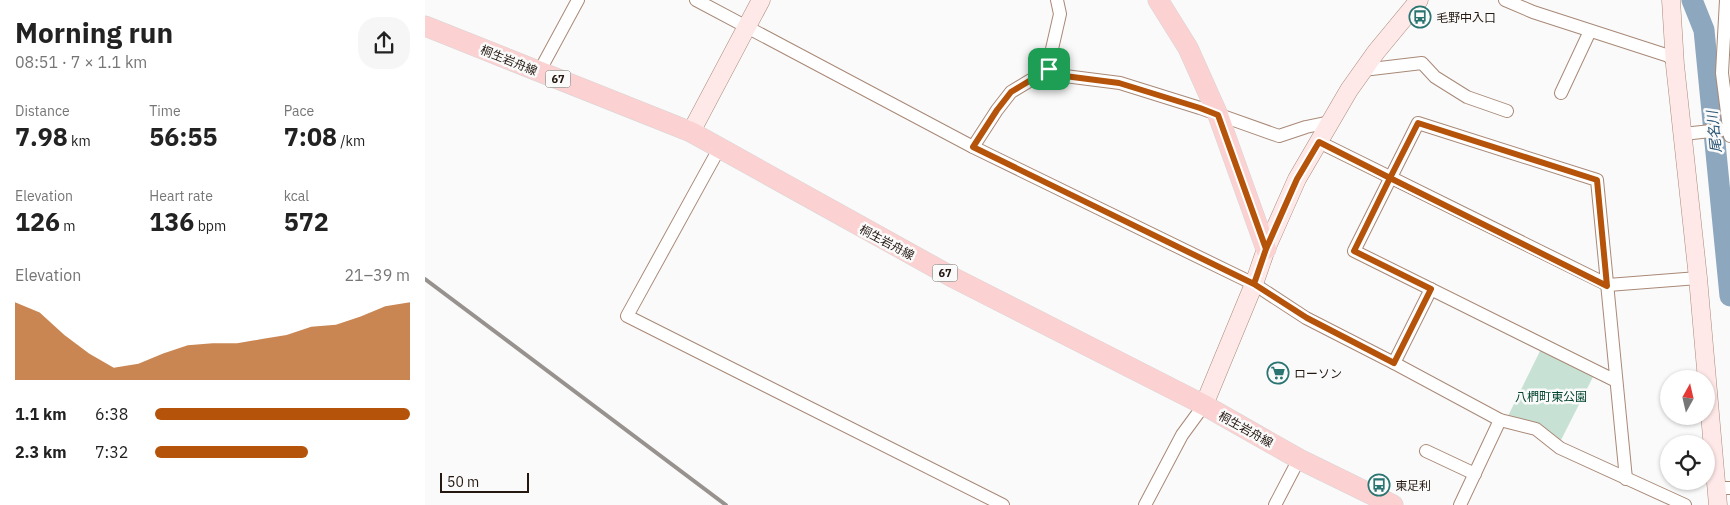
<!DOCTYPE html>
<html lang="en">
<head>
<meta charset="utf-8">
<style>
  body { margin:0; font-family:"IBM Plex Sans","Noto Sans JP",sans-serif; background:#f6f6f6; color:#222; height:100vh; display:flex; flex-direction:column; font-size:19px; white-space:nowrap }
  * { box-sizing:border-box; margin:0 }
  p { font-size:16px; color:#767676 }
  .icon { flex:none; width:28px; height:28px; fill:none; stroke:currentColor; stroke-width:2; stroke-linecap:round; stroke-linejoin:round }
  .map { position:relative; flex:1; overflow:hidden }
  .panel { display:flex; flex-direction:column; background:#fff; width:425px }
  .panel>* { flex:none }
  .needle { width:32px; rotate:8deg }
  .fabs { position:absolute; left:1235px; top:370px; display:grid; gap:10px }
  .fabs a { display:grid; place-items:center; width:55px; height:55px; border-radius:50%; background:#fff; box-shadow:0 1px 4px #0004; font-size:25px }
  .scale { position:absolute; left:15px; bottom:12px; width:89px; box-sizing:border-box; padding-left:5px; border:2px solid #241811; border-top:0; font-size:14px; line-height:18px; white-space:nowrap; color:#241811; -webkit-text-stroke:4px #fafafa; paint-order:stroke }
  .pin { position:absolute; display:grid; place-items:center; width:42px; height:42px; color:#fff; margin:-21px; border-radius:10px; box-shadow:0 2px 8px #0006 }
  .round { display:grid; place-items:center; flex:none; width:52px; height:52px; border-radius:20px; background:#f6f6f6 }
  .headline { display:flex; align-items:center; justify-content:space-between; height:85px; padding:0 15px }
  h1 { font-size:28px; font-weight:800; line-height:38px }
  .figures { display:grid; grid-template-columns:repeat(3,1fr); gap:8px; height:85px; padding:5px 15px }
  .figures div { display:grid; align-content:center }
  .figures b { font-size:25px; font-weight:800 }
  .figures small { font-size:14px; font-weight:400 }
  .figures p { font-size:14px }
  .chart { height:140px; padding:10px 15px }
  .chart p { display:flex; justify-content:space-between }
  .chart svg { width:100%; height:90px; margin-top:5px; fill:#b45309; opacity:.7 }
  ul { padding:0 15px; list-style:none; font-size:16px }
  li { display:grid; grid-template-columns:80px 60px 1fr; align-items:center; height:38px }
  li i { height:12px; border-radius:6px; background:#b45309 }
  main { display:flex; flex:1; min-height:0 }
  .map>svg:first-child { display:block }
  .green { fill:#c8e1d5 }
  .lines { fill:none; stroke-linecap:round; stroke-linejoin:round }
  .river { stroke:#8da7be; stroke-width:21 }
  .street-casing { stroke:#a98977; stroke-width:14 }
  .secondary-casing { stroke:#a98977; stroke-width:19 }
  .primary-casing { stroke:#d8d5d4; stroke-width:21 }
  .street { stroke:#fff; stroke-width:12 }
  .secondary { stroke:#fee8e8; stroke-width:18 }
  .primary { stroke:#fcd1d1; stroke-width:20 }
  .rail { stroke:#98928f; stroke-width:4 }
  .route-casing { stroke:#fff; stroke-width:10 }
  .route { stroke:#b45309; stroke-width:6 }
  .labels { text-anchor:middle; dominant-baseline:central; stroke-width:5; stroke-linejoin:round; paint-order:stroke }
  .shield { fill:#fafafa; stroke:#645c57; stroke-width:1 }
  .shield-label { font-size:11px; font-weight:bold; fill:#241811 }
  .poi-label { font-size:12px; fill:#241811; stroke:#fafafa; text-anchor:start }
  .street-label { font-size:12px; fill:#241811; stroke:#fafafa }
  .park-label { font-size:12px; fill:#00442e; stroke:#fafafa }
  .water-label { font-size:14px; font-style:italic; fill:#285475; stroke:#fafafa }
</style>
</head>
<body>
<main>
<section class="panel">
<div class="headline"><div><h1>Morning run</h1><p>08:51 · 7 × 1.1 km</p></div><a class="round"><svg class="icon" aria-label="share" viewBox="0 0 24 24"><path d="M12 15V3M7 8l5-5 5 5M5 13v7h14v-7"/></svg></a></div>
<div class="figures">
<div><p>Distance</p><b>7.98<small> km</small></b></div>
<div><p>Time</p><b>56:55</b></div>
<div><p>Pace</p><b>7:08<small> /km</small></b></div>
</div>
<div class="figures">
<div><p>Elevation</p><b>126<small> m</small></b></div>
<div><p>Heart rate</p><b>136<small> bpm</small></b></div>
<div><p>kcal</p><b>572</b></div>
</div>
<div class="chart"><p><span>Elevation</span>21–39 m</p>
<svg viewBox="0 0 160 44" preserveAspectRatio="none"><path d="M0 44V6L10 11L20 22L30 31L40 38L50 36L60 31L70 27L80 26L90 26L100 24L110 22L120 18L130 17L140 13L150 8L160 6V44z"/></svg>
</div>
<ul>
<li><b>1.1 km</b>6:38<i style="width:100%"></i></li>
<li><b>2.3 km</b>7:32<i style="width:60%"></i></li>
</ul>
</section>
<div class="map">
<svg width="1305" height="505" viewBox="0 0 1305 505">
  <rect width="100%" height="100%" fill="#fafafa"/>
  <path class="green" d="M1116 349 1169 375 1135 442 1083 416Z"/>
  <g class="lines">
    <path class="river" d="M1267 0 1279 30 1305 296"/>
    <g class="street-casing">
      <g id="street">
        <path d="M271 0 548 147 829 284 881 318 969 363 1075 420 1111 429 1135 448 1260 505"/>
        <path d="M1080 0 1108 12 1244 56 1250 65"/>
        <path d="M1301 0 1297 73 1305 136"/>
        <path d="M624 69 632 75 695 83 775 108 854 136 881 127 905 122"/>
        <path d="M624 69V62L635 14 632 0"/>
        <path d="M938 70 997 63 1010 77 1042 97 1082 111"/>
        <path d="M114 72 153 0"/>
        <path d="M1136 93 1165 31"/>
        <path d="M1258 134 1305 129"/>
        <path d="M894 142 1183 285 1273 278"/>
        <path d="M295 147 202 316 578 505"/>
        <path d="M548 147 572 110 586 92 624 69"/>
        <path d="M969 363 1006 289"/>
        <path d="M1191 381 929 251 993 123 1172 180 1201 479"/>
        <path d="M1001 451 1050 474"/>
        <path d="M1291 488H1305"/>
        <path d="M720 505 757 435 779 405"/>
        <path d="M850 505 874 459"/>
        <path d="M1035 505 1075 420"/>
      </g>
    </g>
    <g class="secondary-casing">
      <g id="secondary">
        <path d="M1246 0 1250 65 1273 278 1293 505"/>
        <path d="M266 132 336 0"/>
        <path d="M779 405 829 284 841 249 872 179 924 90 951 52 994 0"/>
      </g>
    </g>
    <g class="primary-casing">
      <g id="primary">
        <path d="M733 0 763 48 793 115 841 249"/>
        <path d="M0 26 266 132 529 278 779 405 874 459 968 505"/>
      </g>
    </g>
    <use href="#street" class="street"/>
    <use href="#secondary" class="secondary"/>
    <use href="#primary" class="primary"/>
    <path class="rail" d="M0 279 301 505"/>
  </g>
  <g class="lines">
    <g class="route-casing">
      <path id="route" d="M624 69 632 75 694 83 775 108 793 115 841 249 829 284 882 318 969 363 1006 289 929 251 965 178 1182 286 1172 180 993 123 965 178 894 142 872 179 841 249 829 284 548 147 572 110 586 92 624 69"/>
    </g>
    <use href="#route" class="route"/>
  </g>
  <defs>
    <g id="bus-ring" transform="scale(1.125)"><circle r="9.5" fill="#fafafa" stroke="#2a7472" stroke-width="1.5"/><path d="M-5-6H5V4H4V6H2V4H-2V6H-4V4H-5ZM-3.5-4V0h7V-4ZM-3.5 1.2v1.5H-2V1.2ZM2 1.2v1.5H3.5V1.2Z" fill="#2a7472"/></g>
    <g id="supermarket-ring" transform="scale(1.125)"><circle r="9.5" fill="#fafafa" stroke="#2a7472" stroke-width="1.5"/><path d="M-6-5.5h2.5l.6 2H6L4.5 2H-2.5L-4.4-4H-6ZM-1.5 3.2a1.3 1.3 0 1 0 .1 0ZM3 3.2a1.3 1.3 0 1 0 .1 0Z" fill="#2a7472"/></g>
  </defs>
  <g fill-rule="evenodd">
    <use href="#bus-ring" x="995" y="17"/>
    <use href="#supermarket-ring" x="853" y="373"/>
    <use href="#bus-ring" x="954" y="485"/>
  </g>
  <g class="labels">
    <g class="shield">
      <rect x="120.5" y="70.5" width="25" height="17" rx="4"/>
      <rect x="507.5" y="264.5" width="25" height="17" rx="4"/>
    </g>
    <g class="shield-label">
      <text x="133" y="79">67</text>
      <text x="520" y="273">67</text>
    </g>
    <g class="poi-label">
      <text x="1011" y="17">毛野中入口</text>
      <text x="869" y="373">ローソン</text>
      <text x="970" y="485">東足利</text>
    </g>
    <g class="street-label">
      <text transform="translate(84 60) rotate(22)">桐生岩舟線</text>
      <text transform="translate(462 242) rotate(28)">桐生岩舟線</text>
      <text transform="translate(821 429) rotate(29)">桐生岩舟線</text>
    </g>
    <g class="park-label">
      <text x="1126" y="396">八椚町東公園</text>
    </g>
    <g class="water-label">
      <text transform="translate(1289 132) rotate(-96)">尾名川</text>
    </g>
  </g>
</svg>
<div class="fabs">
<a><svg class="needle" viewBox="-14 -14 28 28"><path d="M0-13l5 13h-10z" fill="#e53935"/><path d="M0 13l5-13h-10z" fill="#767676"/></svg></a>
<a><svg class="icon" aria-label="locate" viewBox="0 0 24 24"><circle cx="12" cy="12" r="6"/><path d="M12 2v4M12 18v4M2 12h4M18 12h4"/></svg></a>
</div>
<div class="scale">50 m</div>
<div class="pin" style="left:624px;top:69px;background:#1e9e55"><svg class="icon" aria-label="arrive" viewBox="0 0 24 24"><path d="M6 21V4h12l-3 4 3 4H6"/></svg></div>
</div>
</main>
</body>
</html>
